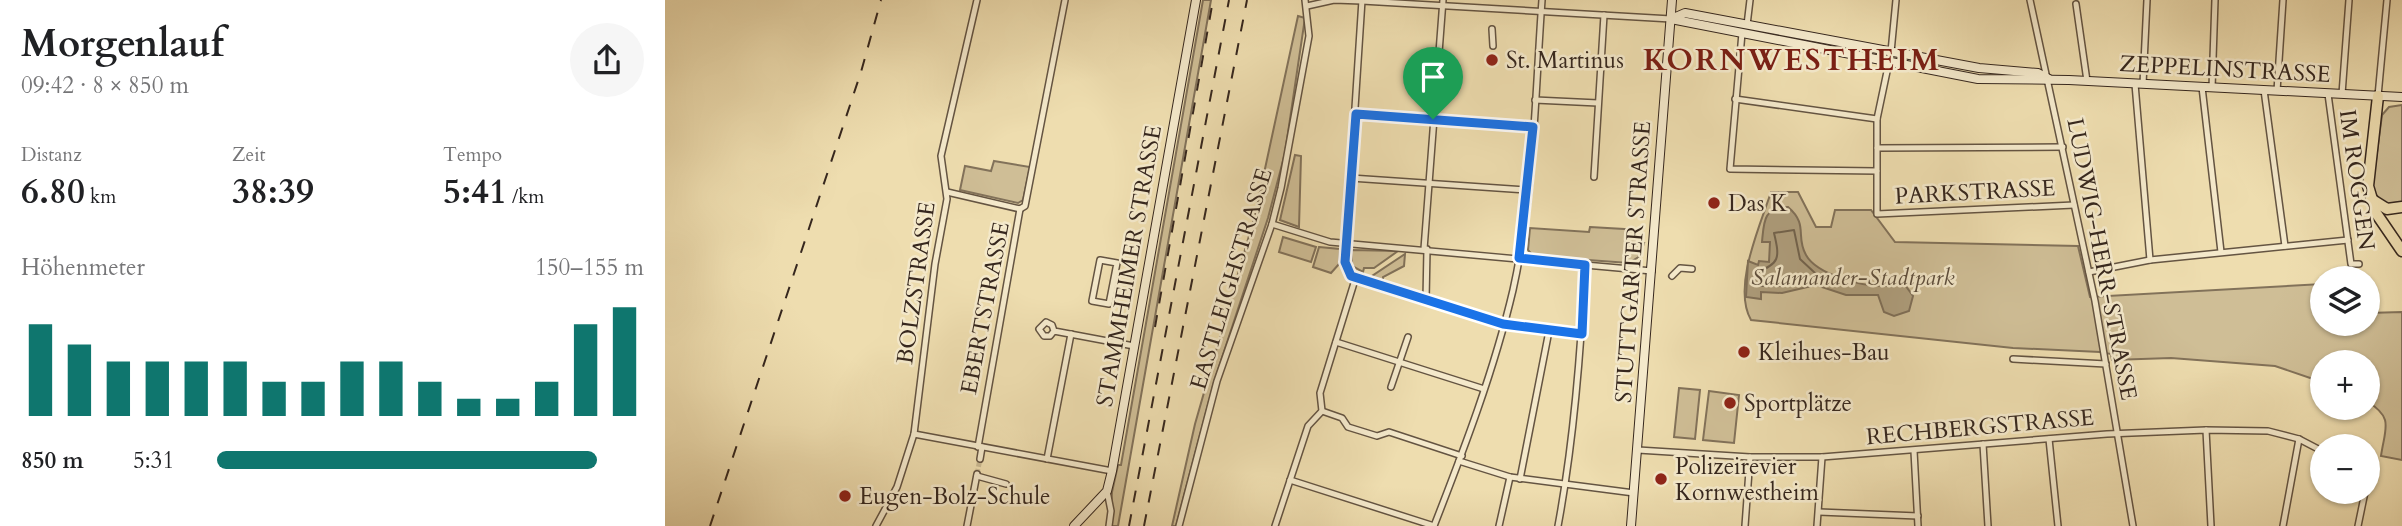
<!DOCTYPE html>
<html lang="de">
<head>
<meta charset="utf-8">
<style>
  body { margin:0; font-family:Cardo,serif; background:#f6f6f6; color:#202124; height:100vh; display:flex; flex-direction:column; font-size:26px; white-space:nowrap }
  * { box-sizing:border-box; margin:0 }
  p { font-size:23px; color:#757577 }
  .icon { flex:none; width:38px; height:38px; fill:none; stroke:currentColor; stroke-width:2; stroke-linecap:round; stroke-linejoin:round }
  .map { position:relative; flex:1; overflow:hidden }
  .sheet { display:flex; flex-direction:column; background:#fff; width:665px }
  .sheet>* { flex:none }
  .buttons { position:absolute; left:1645px; top:266px; display:grid; gap:14px }
  .buttons a { display:grid; place-items:center; width:70px; height:70px; border-radius:50%; background:#fff; box-shadow:0 2px 5px #0004; font-size:35px }
  .pin { position:absolute; display:grid; place-items:center; width:60px; height:60px; color:#fff; margin:-72px -30px; border-radius:50% 50% 50% 0; rotate:-45deg; box-shadow:0 0 7px #0007 }
  .pin .icon { rotate:45deg }
  .round { display:grid; place-items:center; flex:none; width:74px; height:74px; border-radius:37px; background:#f6f6f6 }
  .headline { display:flex; align-items:center; justify-content:space-between; height:119px; padding:0 21px }
  h1 { font-size:38px; font-weight:700; line-height:52px }
  .stats { display:grid; grid-template-columns:repeat(3,1fr); gap:10px; height:119px; padding:7px 21px }
  .stats div { display:grid; align-content:center }
  .stats b { font-size:35px; font-weight:700 }
  .stats small { font-size:19px; font-weight:400 }
  .stats p { font-size:19px }
  .chart { height:196px; padding:14px 21px }
  .chart p { display:flex; justify-content:space-between }
  .chart svg { width:100%; height:126px; margin-top:7px; stroke:#0f766e; stroke-width:6 }
  ul { padding:0 21px; list-style:none; font-size:23px }
  li { display:grid; grid-template-columns:112px 84px 1fr; align-items:center; height:52px }
  li i { height:18px; border-radius:9px; background:#0f766e }
  main { display:flex; flex:1; min-height:0 }
  .map>svg:first-child { display:block }
  .green { fill:#cfbe96; stroke:#82725a; stroke-width:2 }
  .water { fill:#af9f7e; stroke:#7f6f58; stroke-width:2 }
  .lines { fill:none; stroke-linecap:round; stroke-linejoin:round }
  .shore { stroke:#72634e; stroke-width:2 }
  .street-tunnel { stroke:#c9b992; stroke-width:5; stroke-dasharray:5 2.5; stroke-linecap:butt }
  .street-casing { stroke:#645442; stroke-width:8 }
  .secondary-casing { stroke:#36271e; stroke-width:10 }
  .highway-casing { stroke:#36271e; stroke-width:13 }
  .street { stroke:#f4e9cb; stroke-width:5 }
  .secondary { stroke:#f4e9cb; stroke-width:8 }
  .highway { stroke:#eeddaf; stroke-width:10 }
  .rail { stroke:#36271e; stroke-width:2; stroke-dasharray:12 12; stroke-linecap:butt }
  .route-casing { stroke:#fff; stroke-width:14 }
  .route { stroke:#1a73e8; stroke-width:9 }
  .poi-dot { fill:#8f2418; stroke:#f4e9cb; stroke-width:2.5 }
  .labels { text-anchor:middle; dominant-baseline:central; stroke-width:5; stroke-linejoin:round; paint-order:stroke }
  .poi-label { font-size:23px; fill:#36271e; stroke:#f4e9cb; text-anchor:start }
  .street-label { font-size:23px; fill:#36271e; stroke:#f4e9cb }
  .park-label { font-size:23px; font-style:italic; fill:#5c4d3c; stroke:#f4e9cb }
  .district-label { font-size:30px; font-weight:bold; letter-spacing:2px; fill:#7a1f14; stroke:#f4e9cb }
</style>
</head>
<body>
<main>
<section class="sheet">
<div class="headline"><div><h1>Morgenlauf</h1><p>09:42 · 8 × 850 m</p></div><a class="round"><svg class="icon" aria-label="share" viewBox="0 0 24 24"><path d="M12 15V3M7 8l5-5 5 5M5 13v7h14v-7"/></svg></a></div>
<div class="stats">
<div><p>Distanz</p><b>6.80<small> km</small></b></div>
<div><p>Zeit</p><b>38:39</b></div>
<div><p>Tempo</p><b>5:41<small> /km</small></b></div>
</div>
<div class="chart"><p><span>Höhenmeter</span>150–155 m</p>
<svg viewBox="0 0 160 44" preserveAspectRatio="none"><path d="M5 44V12M15 44V19M25 44V25M35 44V25M45 44V25M55 44V25M65 44V32M75 44V32M85 44V25M95 44V25M105 44V32M115 44V38M125 44V38M135 44V32M145 44V12M155 44V6"/></svg>
</div>
<ul>
<li><b>850 m</b>5:31<i style="width:89%"></i></li>
</ul>
</section>
<div class="map">
<svg width="1737" height="526" viewBox="0 0 1737 526">
  <rect width="100%" height="100%" fill="#eeddaf"/>
  <filter id="stains"><feTurbulence type="fractalNoise" baseFrequency=".00286" numOctaves="4"/><feColorMatrix values="0 0 0 0 .2 0 0 0 0 .09 0 0 0 0 .02 0 0 0 .5 -.17"/></filter>
  <radialGradient id="worn" r=".72"><stop offset=".6" stop-color="#630" stop-opacity="0"/><stop offset="1" stop-color="#630" stop-opacity=".3"/></radialGradient>
  <g class="green">
    <path d="M538 0H546L453 526H445L447 492 453 465H456Z"/>
    <path d="M633 16 640 18 620 153 603 218 549 382 511 526H507L530 424 590 215Z"/>
    <path d="M1737 105V202L1719 204 1707 190 1717 115 1724 107Z"/>
    <path d="M630 155 636 156 634 227 615 220Z"/>
    <path d="M329 161 365 167 358 200 353 203 295 190 300 166 326 171Z"/>
    <path d="M1106 192H1133L1151 227H1166L1170 210H1206L1230 242 1413 246 1425 297 1657 284V324H1703V313L1737 312V460L1716 456C1720 428 1729 418 1703 402V362H1657V382L1610 366 1506 358 1447 360 1446 354 1435 352 1348 348 1086 320C1067 287 1095 226 1106 192Z"/>
    <path d="M925 227 976 230 975 243H979L975 256 964 263 868 256 863 250 865 228 924 232Z"/>
    <path d="M618 237 651 247 646 262 614 252Z"/>
    <path d="M654 247 675 249 674 264 666 273 648 267Z"/>
    <path d="M686 250 733 251 709 268H699L698 272 687 266Z"/>
    <path d="M740 254 739 266 718 277V285L701 280Z"/>
    <path d="M1014 388 1035 390 1030 439 1009 437Z"/>
    <path d="M1044 391 1074 395 1069 443 1038 440Z"/>
  </g>
  <path class="water" d="M1123 207C1144 225 1130 236 1141 255 1152 275 1199 287 1220 286 1227 286 1232 283 1240 285L1248 296 1244 311 1229 316 1219 312 1213 295H1181L1151 285 1117 293 1096 292V299L1081 297 1083 261 1093 265 1094 261 1104 262 1105 242H1097C1099 221 1098 208 1123 207Z"/>
  <g class="lines">
    <path class="shore" d="M1129 230 1135 259 1150 273V277L1116 286H1090V273C1115 264 1115 258 1109 233Z"/>
    <path class="street-tunnel" d="M312 474 315 459"/>
    <g class="street-casing">
      <g id="street">
        <path d="M697 0 680 262 686 276 835 323 917 334"/>
        <path d="M1365 0 1430 301 1468 526"/>
        <path d="M1411 4 1422 81"/>
        <path d="M642 6 669 0 697 1 1006 19"/>
        <path d="M1082 25 1085 0"/>
        <path d="M827 29 828 46"/>
        <path d="M1077 33 1065 169 1212 171"/>
        <path d="M1226 52 1231 0"/>
        <path d="M1224 62 1212 119V214L1409 205"/>
        <path d="M1470 84 1485 260"/>
        <path d="M1478 84 1482 0"/>
        <path d="M1537 87 1556 252"/>
        <path d="M1547 88 1550 0"/>
        <path d="M1599 90 1620 246"/>
        <path d="M1612 91 1618 0"/>
        <path d="M1663 94 1686 264H1694"/>
        <path d="M1677 94 1684 0"/>
        <path d="M1713 96 1722 0"/>
        <path d="M1070 99 1212 119"/>
        <path d="M870 100 933 103"/>
        <path d="M691 114 868 127"/>
        <path d="M1212 148 1398 147"/>
        <path d="M929 177 939 15"/>
        <path d="M686 178 862 190"/>
        <path d="M282 192 355 209"/>
        <path d="M355 209 360 206 400 0"/>
        <path d="M607 224 665 242 987 271"/>
        <path d="M759 249 778 0"/>
        <path d="M435 260 452 263 444 304 427 301Z"/>
        <path d="M1424 272 1485 260 1683 240"/>
        <path d="M1007 276 1015 268 1027 269"/>
        <path d="M761 300 762 249"/>
        <path d="M389 331 387 325 381 322 374 329 379 336H385L389 331 469 346"/>
        <path d="M671 342 819 389"/>
        <path d="M1348 359 1441 364"/>
        <path d="M726 387 743 337"/>
        <path d="M657 411 677 418 683 427 712 436 724 432 797 456"/>
        <path d="M1541 430 1546 526"/>
        <path d="M249 434 447 471"/>
        <path d="M1384 439 1393 526"/>
        <path d="M1318 444 1323 526"/>
        <path d="M313 447 355 209"/>
        <path d="M973 450 1085 457H1157L1442 434 1541 430 1603 431 1634 439 1657 451"/>
        <path d="M1249 451 1253 526"/>
        <path d="M315 459 317 447"/>
        <path d="M382 459 406 334"/>
        <path d="M794 461 845 477 969 493"/>
        <path d="M312 476 341 484"/>
        <path d="M855 479 884 331"/>
        <path d="M625 480 769 526"/>
        <path d="M442 491 446 511 444 526"/>
        <path d="M1154 512 1253 516"/>
        <path d="M211 526 232 487 249 434 270 264 282 199 276 156 312 0"/>
        <path d="M302 526 312 474"/>
        <path d="M514 526 552 381 607 224 616 188 644 36 640 0"/>
        <path d="M610 526 643 426 657 411 655 393 689 283"/>
        <path d="M769 526C799 449 829 371 848 290 869 196 870 96 877 0"/>
        <path d="M834 526 845 477"/>
        <path d="M893 526C909 440 916 352 920 265"/>
        <path d="M1080 526 1085 457"/>
        <path d="M1152 526 1157 457"/>
        <path d="M1618 526 1634 439"/>
        <path d="M1693 526 1700 492"/>
      </g>
    </g>
    <g class="secondary-casing">
      <g id="secondary">
        <path d="M1006 19 1313 79 1404 80 1737 97"/>
        <path d="M1006 19 1020 13 1314 68 1373 73 1384 79"/>
        <path d="M409 526 442 491 447 471 531 0"/>
        <path d="M966 526 1007 0"/>
      </g>
    </g>
    <g class="highway-casing">
      <g id="highway">
        <path d="M1713 96 1703 186 1711 213 1737 251"/>
        <path d="M1706 199 1722 209 1737 207"/>
      </g>
    </g>
    <use href="#street" class="street"/>
    <use href="#secondary" class="secondary"/>
    <use href="#highway" class="highway"/>
    <g class="rail">
      <path d="M490 327 548 0"/>
      <path d="M45 526 196 72 216 0"/>
      <path d="M464 526 564 0"/>
      <path d="M479 526 582 0"/>
    </g>
  </g>
  <g class="lines">
    <g class="route-casing">
      <path id="route" d="M691 114 868 127 854 258 920 265 917 334 838 324 686 276 680 262Z"/>
    </g>
    <use href="#route" class="route"/>
  </g>
  <g class="poi-dot">
    <circle cx="827" cy="60" r="7"/>
    <circle cx="1049" cy="203" r="7"/>
    <circle cx="1079" cy="352" r="7"/>
    <circle cx="1065" cy="403" r="7"/>
    <circle cx="996" cy="479" r="7"/>
    <circle cx="180" cy="496" r="7"/>
  </g>
  <g class="labels">
    <g class="poi-label">
      <text x="841" y="60">St. Martinus</text>
      <text x="1063" y="203">Das K</text>
      <text x="1093" y="352">Kleihues-Bau</text>
      <text x="1079" y="403">Sportplätze</text>
      <text x="1010" y="466">Polizeirevier<tspan x="1010" dy="26">Kornwestheim</tspan></text>
      <text x="194" y="496">Eugen-Bolz-Schule</text>
    </g>
    <g class="street-label">
      <text transform="translate(1560 69) rotate(3)">ZEPPELINSTRASSE</text>
      <text transform="translate(1692 180) rotate(82)">IM ROGGEN</text>
      <text transform="translate(1310 192) rotate(-3)">PARKSTRASSE</text>
      <text transform="translate(1437 259) rotate(79)">LUDWIG-HERR-STRASSE</text>
      <text transform="translate(968 262) rotate(-86)">STUTTGARTER STRASSE</text>
      <text transform="translate(464 266) rotate(-80)">STAMMHEIMER STRASSE</text>
      <text transform="translate(566 279) rotate(-73)">EASTLEIGHSTRASSE</text>
      <text transform="translate(251 283) rotate(-82)">BOLZSTRASSE</text>
      <text transform="translate(320 308) rotate(-79)">EBERTSTRASSE</text>
      <text transform="translate(1315 427) rotate(-5)">RECHBERGSTRASSE</text>
    </g>
    <g class="park-label">
      <text x="1188" y="277">Salamander-Stadtpark</text>
    </g>
    <g class="district-label">
      <text x="1127" y="60">KORNWESTHEIM</text>
    </g>
  </g>
  <rect width="100%" height="100%" filter="url(#stains)"/>
  <rect width="100%" height="100%" fill="url(#worn)"/>
</svg>
<div class="buttons">
<a><svg class="icon" aria-label="layers" viewBox="0 0 24 24"><path d="M12 4l9 5-9 5-9-5zM3 14l9 5 9-5"/></svg></a>
<a>+</a>
<a>−</a>
</div>
<div class="pin" style="left:768px;top:119px;background:#1e9e55"><svg class="icon" aria-label="arrive" viewBox="0 0 24 24"><path d="M6 21V4h12l-3 4 3 4H6"/></svg></div>
</div>
</main>
</body>
</html>
